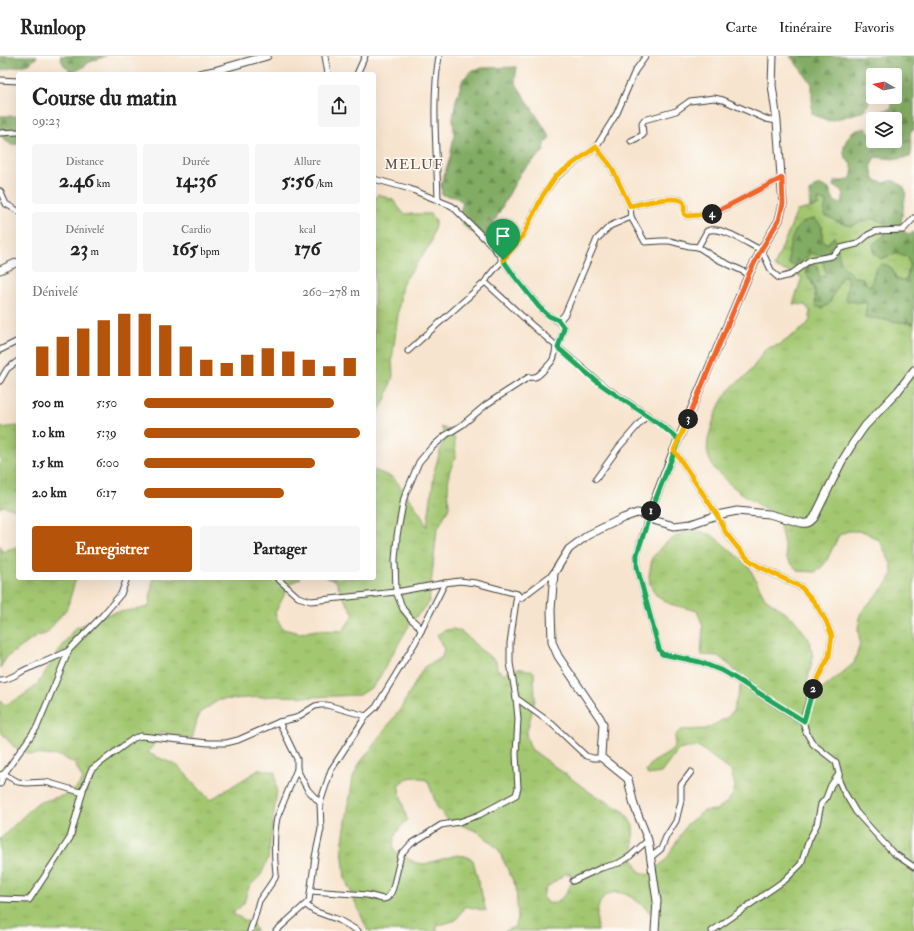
<!DOCTYPE html>
<html lang="fr">
<head>
<meta charset="utf-8">
<style>
  body { margin:0; font-family:"IM FELL Double Pica",serif; background:#f6f6f6; color:#222; height:100vh; display:flex; flex-direction:column; font-size:15px; white-space:nowrap }
  * { box-sizing:border-box; margin:0 }
  p { font-size:13px; color:#767676 }
  .icon { flex:none; width:22px; height:22px; fill:none; stroke:currentColor; stroke-width:2; stroke-linecap:round; stroke-linejoin:round }
  .map { position:relative; flex:1; overflow:hidden }
  .panel { position:absolute; left:16px; top:16px; width:360px; height:508px; display:flex; flex-direction:column; background:#fff; border-radius:4px; box-shadow:0 4px 16px #0002 }
  .panel>* { flex:none }
  .needle { width:26px; rotate:279deg }
  .controls { position:absolute; left:866px; top:12px; display:grid; gap:8px }
  .controls a { display:grid; place-items:center; width:36px; height:36px; border-radius:4px; background:#fff; box-shadow:0 4px 16px #0002; font-size:20px }
  .pin { position:absolute; display:grid; place-items:center; width:34px; height:34px; color:#fff; margin:-41px -17px; border-radius:50% 50% 50% 0; rotate:-45deg; box-shadow:0 0 4px #0007 }
  .pin .icon { rotate:45deg }
  .km { position:absolute; width:20px; height:20px; margin:-10px; border-radius:50%; background:#222; color:#fff; font-size:11px; line-height:20px; text-align:center }
  .round { display:grid; place-items:center; flex:none; width:42px; height:42px; border-radius:4px; background:#f6f6f6 }
  .headline { display:flex; align-items:center; justify-content:space-between; height:68px; padding:0 16px }
  h1 { font-size:22px; font-weight:700; line-height:30px }
  .stats { display:grid; grid-template-columns:repeat(3,1fr); gap:6px; height:68px; padding:4px 16px }
  .stats div { display:grid; align-content:center; border-radius:4px; background:#f6f6f6; text-align:center }
  .stats b { font-size:20px; font-weight:700 }
  .stats small { font-size:11px; font-weight:400 }
  .stats p { font-size:11px }
  .chart { height:112px; padding:8px 16px }
  .chart p { display:flex; justify-content:space-between }
  .chart svg { width:100%; height:72px; margin-top:4px; stroke:#b45309; stroke-width:6 }
  .button { display:flex; gap:8px; margin-top:auto; padding:8px 16px }
  .button a { flex:1; height:46px; border-radius:4px; background:#b45309; color:#fff; font-size:16px; font-weight:700; line-height:46px; text-align:center }
  .button a+a { background:#f6f6f6; color:#222 }
  ul { padding:0 16px; list-style:none; font-size:13px }
  li { display:grid; grid-template-columns:64px 48px 1fr; align-items:center; height:30px }
  li i { height:10px; border-radius:5px; background:#b45309 }
  header { display:flex; align-items:center; gap:24px; box-sizing:border-box; height:56px; padding:0 20px; background:#fff; border-bottom:1px solid #e0e0e0 }
  header strong { font-size:19px }
  nav { display:flex; gap:22px; margin-inline-start:auto; font-size:14px }
  .map>svg:first-child { display:block }
  .grass { fill:url(#grass-tufts); stroke:#607246; fill-rule:evenodd }
  .forest { fill:url(#forest-firs); stroke:#4f6440 }
  .lines { fill:none; stroke-linecap:round; stroke-linejoin:round }
  .street-casing { stroke:#3d3a37; stroke-width:7 }
  .secondary-casing { stroke:#3d3a37; stroke-width:9 }
  .street { stroke:#fff; stroke-width:5 }
  .secondary { stroke:#fff; stroke-width:7 }
  .split-1-casing { stroke:#fff; stroke-width:8 }
  .split-2-casing { stroke:#fff; stroke-width:8 }
  .split-3-casing { stroke:#fff; stroke-width:8 }
  .split-4-casing { stroke:#fff; stroke-width:8 }
  .split-5-casing { stroke:#fff; stroke-width:8 }
  .split-1 { stroke:#22a559; stroke-width:5 }
  .split-2 { stroke:#22a559; stroke-width:5 }
  .split-3 { stroke:#f5b400; stroke-width:5 }
  .split-4 { stroke:#f0652b; stroke-width:5 }
  .split-5 { stroke:#f5b400; stroke-width:5 }
  .labels { text-anchor:middle; dominant-baseline:central; stroke-width:3; stroke-linejoin:round; paint-order:stroke }
  .quarter-label { font-size:14px; letter-spacing:1px; fill:#694d3f; stroke:#fdfcf7 }
</style>
</head>
<body>
<header>
<strong>Runloop</strong>
<nav><a>Carte</a><a>Itinéraire</a><a>Favoris</a></nav>
</header>
<div class="map">
<svg width="914" height="875" viewBox="0 0 914 875">
  <defs>
    <pattern id="grass-tufts" width="24" height="20" patternUnits="userSpaceOnUse"><rect width="24" height="20" fill="#a3c771"/><path d="M3 7l-1-3M5 7V3M7 7l1-3M15 17l-1-3M17 17v-4M19 17l1-3" fill="none" stroke="#8caa61"/></pattern>
    <pattern id="forest-firs" width="22" height="20" patternUnits="userSpaceOnUse"><rect width="22" height="20" fill="#82ac63"/><path d="M5 1l3.5 6h-7zM16 11l3.5 6h-7z" fill="#6a8b51"/></pattern>
  </defs>
  <rect width="100%" height="100%" fill="#fdfcf7"/>
  <filter id="ink" filterUnits="userSpaceOnUse"><feTurbulence type="fractalNoise" baseFrequency=".025" numOctaves="2"/><feDisplacementMap in="SourceGraphic" scale="8" xChannelSelector="R" yChannelSelector="G"/><feConvolveMatrix kernelMatrix="1 2 1 2 8 2 1 2 1" color-interpolation-filters="sRGB"/></filter>
  <filter id="wash" filterUnits="userSpaceOnUse"><feTurbulence type="fractalNoise" baseFrequency=".012" numOctaves="4" result="noise"/><feDisplacementMap in="SourceGraphic" scale="16" xChannelSelector="R" yChannelSelector="G"/><feGaussianBlur stdDeviation="0.9" result="paint"/><feColorMatrix in="noise" values="0 0 0 0 0 0 0 0 0 0 0 0 0 0 0 0 0 1.4 0 .05"/><feComposite in="paint" operator="in"/></filter>
  <g filter="url(#wash)">
    <rect width="100%" height="100%" fill="#f7e4ce"/>
    <g class="grass">
      <path d="M378 138 393 144 404 158H430L436 164 430 189 402 228 392 304 393 320 386 342 374 365V146Z"/>
      <path d="M819 143 827 146 825 159 838 166 851 170 872 162 884 167 886 174 884 180 873 188 881 203C892 199 897 195 908 201L910 208 907 222 903 224H897L895 219 873 220 871 232 859 221H854L841 208 834 181 826 188 822 183V170L806 202 811 197 821 200 826 217 824 221 819 220 808 222C815 229 816 239 815 248H829L842 220H846L849 224 846 240 847 245 868 247 865 261 914 268V875H658C658 871 658 866 656 863 654 859 648 855 645 852 617 824 591 835 598 875H505L514 871 518 864 516 831 498 793 479 776 448 764 437 751 428 725C415 719 408 720 398 729L407 764C397 775 392 779 394 795L416 807 424 808 457 799 465 800 473 804 486 855 465 850 456 864 437 870V875H368L345 823 342 791 353 721 360 707 401 652 424 611 441 602 444 594 437 579C457 564 467 581 481 594 486 598 491 601 496 605L497 613 504 618C512 611 525 612 534 616L535 644 526 679 531 693 591 737 625 756 633 770 634 805 639 815 648 819 666 804 687 768 704 755 716 754 726 747 733 739 735 730 731 715 698 690 678 694 661 717 648 719 646 715C648 712 650 709 652 707 664 698 677 698 675 679L681 674 706 673 728 661 733 655 742 625 732 611 718 600 701 599 703 570 697 555 670 548 655 538 650 528 649 520 652 502 663 489 670 484 686 475 696 474 712 479 748 509 765 542 794 563 809 583 813 601 807 627 811 634 819 636 854 607 860 588 858 572 860 562 863 554 889 525 892 518 891 508 880 485 865 476 856 475H848L839 479 827 504 822 511 815 516 798 515 787 503 778 461C759 448 716 425 709 402 705 391 709 379 712 369 716 356 722 341 732 331 736 326 742 324 747 319 754 311 760 301 766 292L779 289 805 271 810 264V255L805 249 793 248 802 221 774 211 797 155 818 150ZM565 818H569L573 820C572 831 560 850 548 847L543 840 546 832Z"/>
      <path d="M18 370V454L3 450 0 452V372Z"/>
      <path d="M441 371 448 374 454 381 456 399 449 417 448 434 449 451 437 474 429 547 411 566 375 629 360 639 311 641 276 640 219 644 199 657 192 683 161 676 148 697 178 710 210 744 260 713 275 716 277 734 268 803 261 819 249 831 244 847 233 858 253 868 256 875H0V783L37 747 72 737 83 724 75 708 61 700 29 698 13 690 0 675V645L5 649 21 641 36 630 74 573 103 559 149 551 153 522H301L290 528 275 557 278 565 283 573 300 577 317 574 343 575 354 558 344 543 336 525 327 522H374V414L394 422 420 457 427 471 435 412 445 379Z"/>
      <path d="M0 489 2 496 18 490V522H76L67 552 46 578 37 580 7 601 0 612Z"/>
    </g>
    <g class="forest">
      <path d="M1 0H37L36 2 29 8 2 14 0 13Z"/>
      <path d="M60 0H106L90 6 80 13 71 16 63 8Z"/>
      <path d="M790 0H914V74H911C908 84 914 89 910 101L897 103 875 101C869 109 872 116 875 125L885 127 893 124 904 131 906 136 901 167 905 177 912 178 914 175V268L865 261 867 247 847 245 846 240 849 224 846 220H842L829 248 822 252 817 251 815 248C816 241 816 234 813 228 810 219 804 222 806 209L810 208 817 209 819 220 824 221 826 216 821 200 811 197 797 210 789 208C787 191 794 163 815 163L822 170V183L826 188 830 186 834 180 841 208 854 221 863 222 865 227 871 231 875 214 881 208C893 209 892 214 897 224H903L907 222 910 208 908 201C897 195 892 199 881 203L874 198 873 188 884 180 886 174 884 167 872 162 851 170 838 166 824 159 826 146 819 143 818 150 810 151 809 136 814 131 821 129 829 133 835 146 842 147 843 141 841 134 834 130 835 125H844L850 123C853 117 854 112 849 106 848 104 846 103 845 101 841 91 847 82 853 75L866 72 873 81V85L882 86V85H895V63H879L877 57 892 52 890 41H895V19H873V37L865 55 829 65 812 58V28Z"/>
      <path d="M517 11 515 24 517 29 550 81 545 88 544 95 521 116 483 186 482 183 464 170 459 160 463 146 455 141 442 139 441 128 450 102 454 79 453 63 456 44 463 23 473 14 483 12Z"/>
      <path d="M0 60H18V88L11 89 0 79Z"/>
    </g>
  </g>
  <g filter="url(#ink)">
    <g class="lines">
      <g class="street-casing">
        <g id="street">
          <path d="M325 0 328 18"/>
          <path d="M357 18 365 0"/>
          <path d="M0 24 18 25"/>
          <path d="M0 77 18 76"/>
          <path d="M631 85 643 79 642 67 644 64 676 55 690 45 714 42 723 44 766 63 777 65"/>
          <path d="M596 91 611 110 630 150 631 161 645 186 661 185H670L689 190 698 191 717 203 749 218"/>
          <path d="M374 123 410 133 452 150 494 192 515 221 543 255C552 263 557 262 564 272L558 292"/>
          <path d="M0 135 6 148 18 155"/>
          <path d="M438 144C437 96 431 47 439 0"/>
          <path d="M630 150C640 148 677 138 683 146 685 148 684 155 685 158L687 160 713 158 782 122"/>
          <path d="M698 191 707 175C721 169 748 188 761 194"/>
          <path d="M762 195 772 216 779 222 790 219 810 204 832 200 841 192 857 188 868 179 876 175 903 174 914 162"/>
          <path d="M485 226 534 271 602 329 647 359 667 373 679 384"/>
          <path d="M559 265 565 258 597 183 610 170 631 161"/>
          <path d="M0 294 18 285"/>
          <path d="M408 295 485 226 488 221 522 181 543 139 556 121 596 91 617 57 635 15 646 0"/>
          <path d="M0 325 7 313 18 305"/>
          <path d="M674 394 717 459 726 477 737 491 748 503 758 510 801 531 815 547 826 565 832 580 829 600 811 637 803 665 806 676 813 688 836 706 839 718 831 729 826 742 821 748 817 768 809 784 801 808 785 824 712 875"/>
          <path d="M596 423 619 391 647 359"/>
          <path d="M648 461 637 498V511L659 593 662 598 700 606 725 616 803 665"/>
          <path d="M277 522 298 541 311 545 396 536 445 527 460 525 476 527 517 538 521 542 554 517"/>
          <path d="M421 575 418 569 411 563 403 553 396 536 395 504 397 480 404 442 419 406 431 392 446 379 462 369 487 348 529 321C536 322 538 320 543 315 553 304 554 306 556 290"/>
          <path d="M0 624C10 624 18 617 27 613 41 607 55 602 68 595"/>
          <path d="M516 642 552 668 586 700 593 702H602"/>
          <path d="M279 666 297 703V713L304 727 308 734 320 747"/>
          <path d="M839 718V725L843 734 856 756 892 796 914 811"/>
          <path d="M0 719 4 718 18 726 27 727 46 726 80 736C87 732 87 720 92 713L134 682 141 680 208 687H226L238 684 279 666 296 662 315 650 320 649H327L366 660"/>
          <path d="M0 728 4 718 37 671 69 594 103 559 121 538 127 522"/>
          <path d="M651 801 661 793 666 781 676 765 681 745V729L691 716"/>
          <path d="M573 825 601 812 619 807 629 801 648 784"/>
          <path d="M311 835 367 839 383 843 387 842 391 837 393 832 401 799 411 788 441 769 459 766 479 759 516 739 518 732 516 698 518 663 516 642 510 607V587L517 538"/>
          <path d="M0 843 29 844 70 782 83 735"/>
          <path d="M306 849 314 855 339 864 358 875"/>
          <path d="M250 875 254 863 259 845 275 822 276 818C274 799 273 782 277 762L297 713"/>
          <path d="M276 875 309 845 315 801 321 773 320 747 331 714 366 660 376 651 415 587 445 527"/>
        </g>
      </g>
      <g class="secondary-casing">
        <g id="secondary">
          <path d="M199 18 214 15 267 0"/>
          <path d="M0 214 18 206"/>
          <path d="M648 461 674 394 749 218 761 194 779 164 783 148 777 65 772 29 773 0"/>
          <path d="M655 875 657 845 648 784 634 749 628 723 602 702 601 699 603 668 600 662 558 600 552 586 551 554 554 517 569 493 588 479 623 462 637 457 642 458 653 464 674 470 691 468 717 459 737 455 769 458 802 467C808 468 810 466 814 462L842 405 853 387 865 370 898 335 914 314"/>
        </g>
      </g>
      <use href="#street" class="street"/>
      <use href="#secondary" class="secondary"/>
    </g>
  </g>
  <g class="lines" filter="url(#ink)">
    <g class="split-1-casing">
      <path id="split-1" d="M503 204 515 221 539 251 549 260 558 264 564 272 558 292C573 304 587 319 603 330 628 348 656 363 679 384L651 455"/>
    </g>
    <g class="split-2-casing">
      <path id="split-2" d="M651 455 637 498V511L659 593 662 598 700 606 725 616 804 665 813 633"/>
    </g>
    <g class="split-3-casing">
      <path id="split-3" d="M688 363 674 394 717 459 726 477 737 491 748 503 758 510 801 531 815 547 826 565 832 580 829 600 813 633"/>
    </g>
    <g class="split-4-casing">
      <path id="split-4" d="M688 363 749 218 761 194 779 164 783 148 782 122 712 158"/>
    </g>
    <g class="split-5-casing">
      <path id="split-5" d="M503 204 522 181 543 139 556 120 596 91 611 110 630 150C640 148 677 138 683 146 685 148 684 155 684 158L687 160 712 158"/>
    </g>
    <use href="#split-1" class="split-1"/>
    <use href="#split-2" class="split-2"/>
    <use href="#split-3" class="split-3"/>
    <use href="#split-4" class="split-4"/>
    <use href="#split-5" class="split-5"/>
  </g>
  <g class="labels">
    <g class="quarter-label">
      <text x="414" y="108">MELUF</text>
    </g>
  </g>
</svg>
<div class="controls">
<a><svg class="needle" viewBox="-14 -14 28 28"><path d="M0-13l5 13h-10z" fill="#e53935"/><path d="M0 13l5-13h-10z" fill="#767676"/></svg></a>
<a><svg class="icon" aria-label="layers" viewBox="0 0 24 24"><path d="M12 4l9 5-9 5-9-5zM3 14l9 5 9-5"/></svg></a>
</div>
<div class="pin" style="left:503px;top:204px;background:#1e9e55"><svg class="icon" aria-label="arrive" viewBox="0 0 24 24"><path d="M6 21V4h12l-3 4 3 4H6"/></svg></div>
<b class="km" style="left:651px;top:455px">1</b>
<b class="km" style="left:813px;top:633px">2</b>
<b class="km" style="left:688px;top:363px">3</b>
<b class="km" style="left:712px;top:158px">4</b>
<section class="panel">
<div class="headline"><div><h1>Course du matin</h1><p>09:23</p></div><a class="round"><svg class="icon" aria-label="share" viewBox="0 0 24 24"><path d="M12 15V3M7 8l5-5 5 5M5 13v7h14v-7"/></svg></a></div>
<div class="stats">
<div><p>Distance</p><b>2.46<small> km</small></b></div>
<div><p>Durée</p><b>14:36</b></div>
<div><p>Allure</p><b>5:56<small> /km</small></b></div>
</div>
<div class="stats">
<div><p>Dénivelé</p><b>23<small> m</small></b></div>
<div><p>Cardio</p><b>165<small> bpm</small></b></div>
<div><p>kcal</p><b>176</b></div>
</div>
<div class="chart"><p><span>Dénivelé</span>260–278 m</p>
<svg viewBox="0 0 160 44" preserveAspectRatio="none"><path d="M5 44V26M15 44V20M25 44V15M35 44V10M45 44V6M55 44V6M65 44V13M75 44V26M85 44V34M95 44V36M105 44V31M115 44V27M125 44V29M135 44V34M145 44V38M155 44V33"/></svg>
</div>
<ul>
<li><b>500 m</b>5:50<i style="width:88%"></i></li>
<li><b>1.0 km</b>5:39<i style="width:100%"></i></li>
<li><b>1.5 km</b>6:00<i style="width:79%"></i></li>
<li><b>2.0 km</b>6:17<i style="width:65%"></i></li>
</ul>
<div class="button"><a>Enregistrer</a><a>Partager</a></div>
</section>
</div>
</body>
</html>
